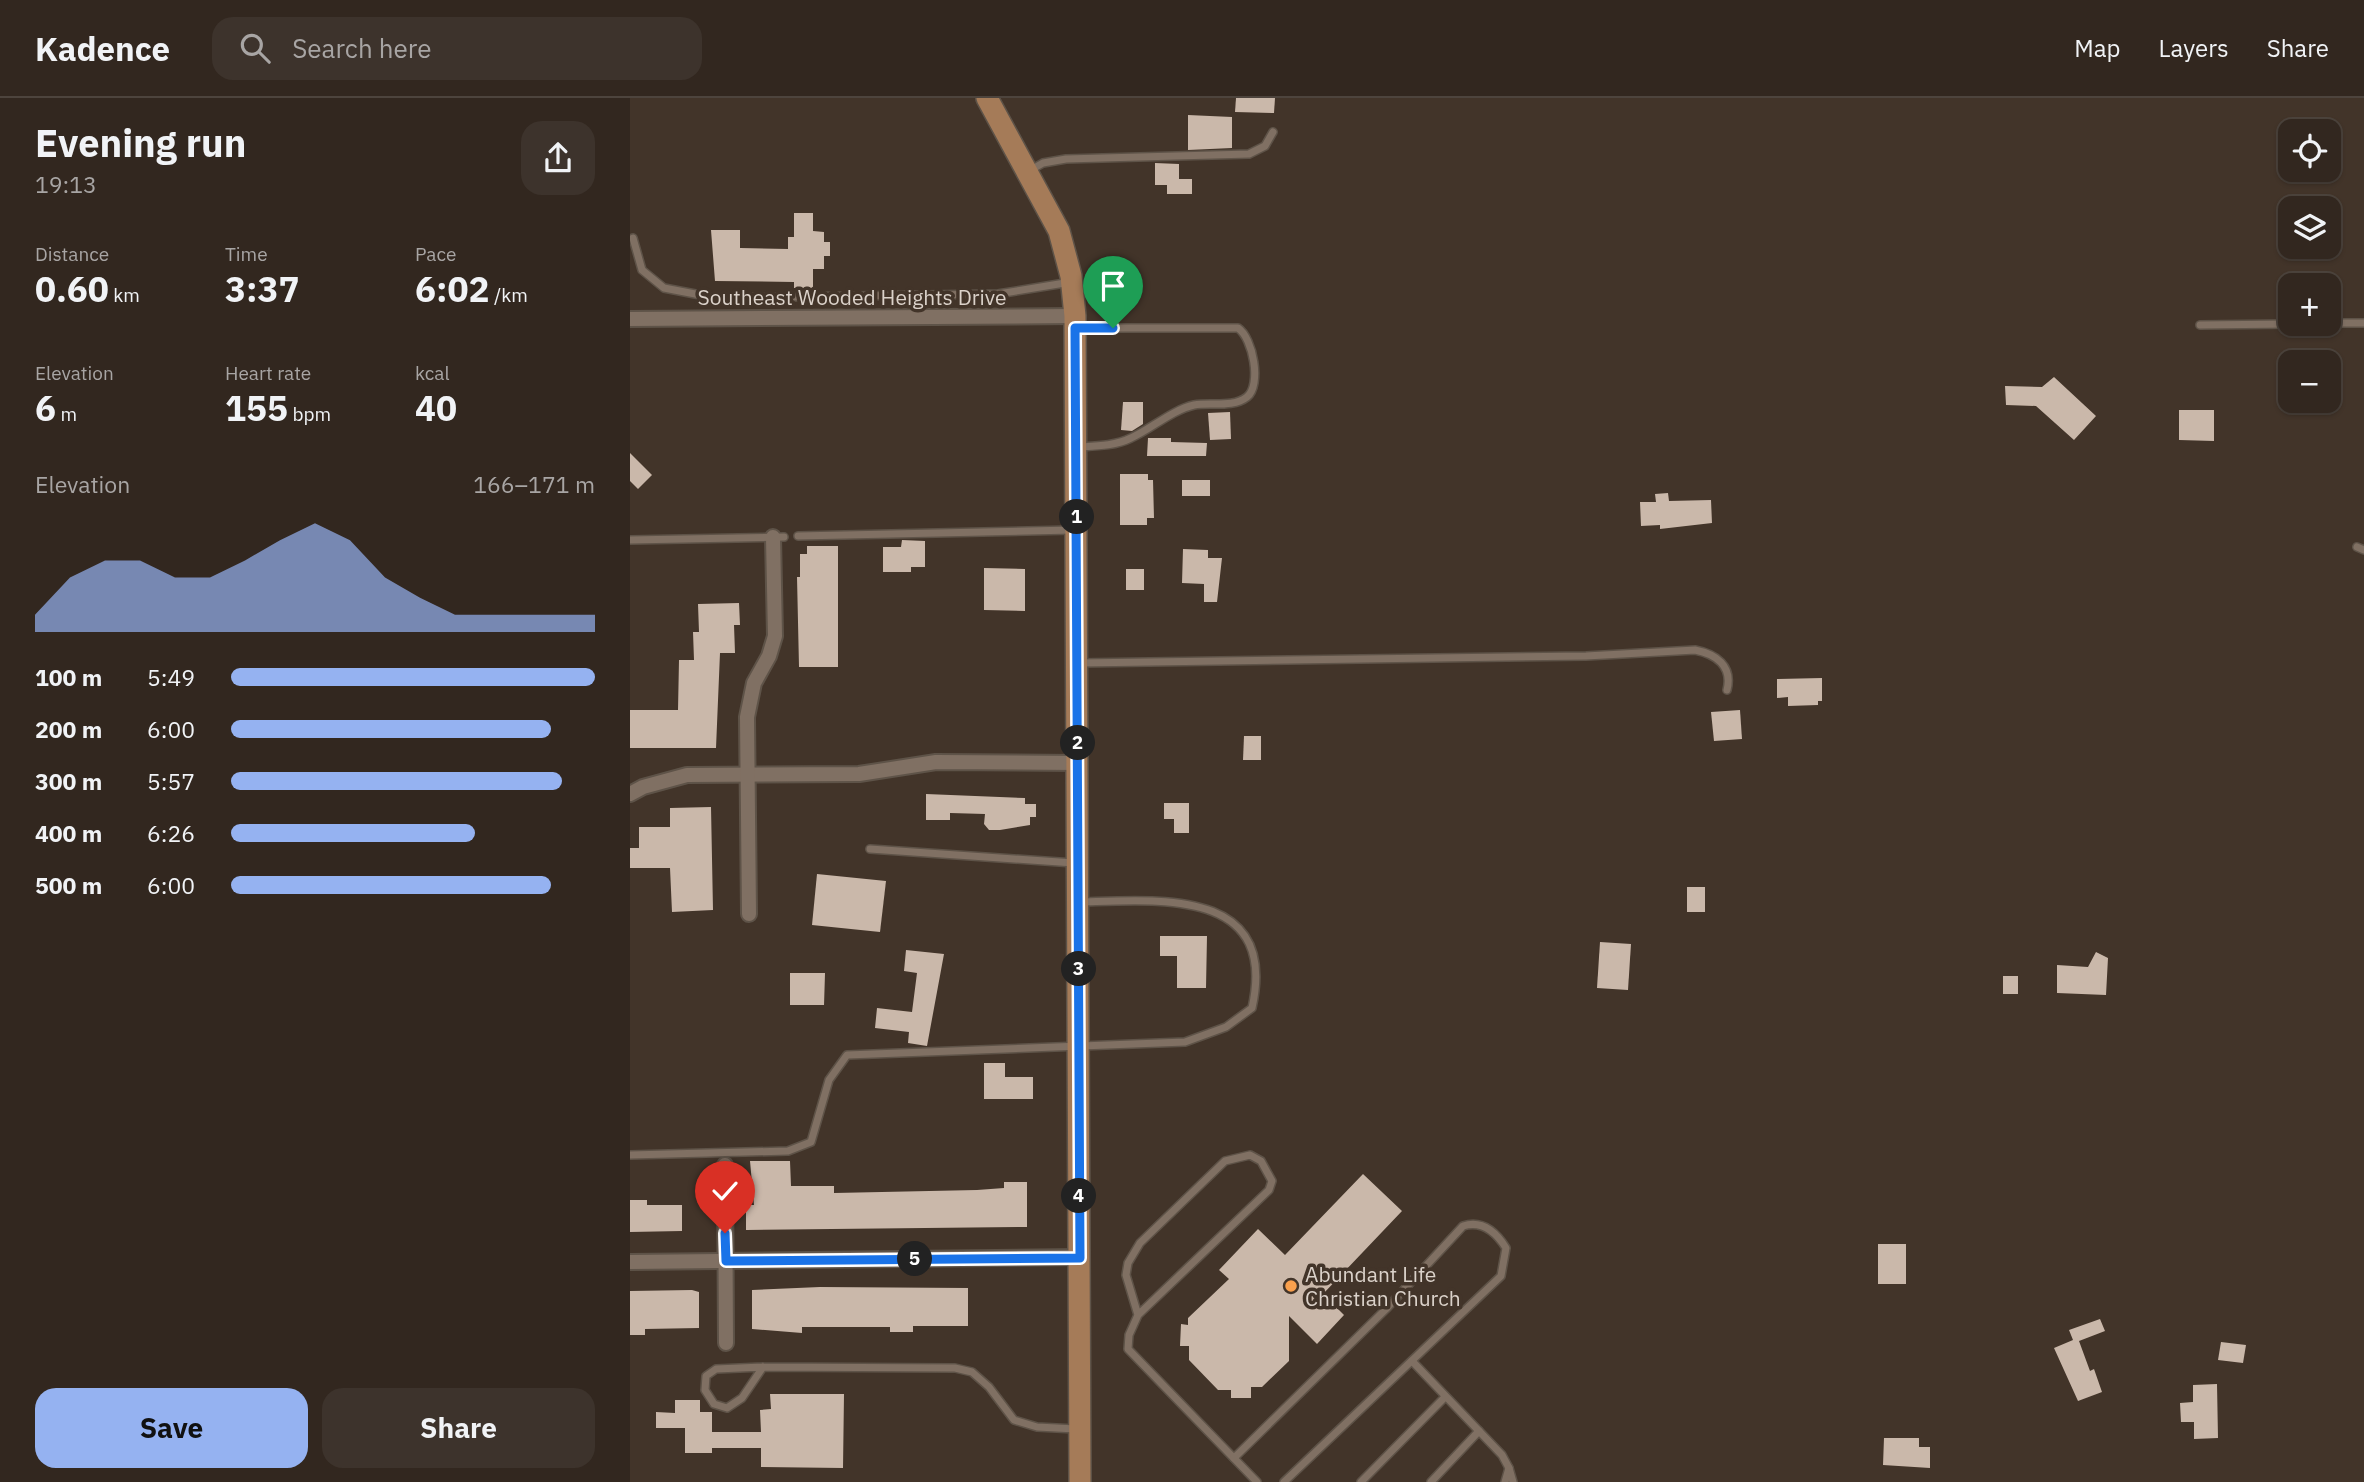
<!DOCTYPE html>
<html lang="en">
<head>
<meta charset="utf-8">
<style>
  body { margin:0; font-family:"IBM Plex Sans",sans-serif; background:#3d332c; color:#f1f3f6; height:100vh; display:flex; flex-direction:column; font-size:26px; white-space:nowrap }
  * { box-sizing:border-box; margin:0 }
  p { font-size:23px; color:#a8a5a4 }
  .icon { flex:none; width:38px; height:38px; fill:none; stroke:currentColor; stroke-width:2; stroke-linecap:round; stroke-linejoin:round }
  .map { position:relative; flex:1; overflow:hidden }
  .sheet { display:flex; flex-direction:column; background:#32271f; width:630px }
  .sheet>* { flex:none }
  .buttons { position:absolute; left:1648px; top:21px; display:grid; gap:14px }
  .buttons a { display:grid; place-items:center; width:63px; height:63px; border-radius:14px; background:#32271f; box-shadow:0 2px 5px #0004,0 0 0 2px #4d443d; font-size:35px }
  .pin { position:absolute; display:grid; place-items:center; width:60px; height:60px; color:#fff; margin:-72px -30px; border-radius:50% 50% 50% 0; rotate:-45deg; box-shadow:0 0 7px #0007 }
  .pin .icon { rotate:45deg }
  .km { position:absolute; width:35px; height:35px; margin:-18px; border-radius:50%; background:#222; color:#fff; font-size:19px; line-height:35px; text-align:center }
  .round { display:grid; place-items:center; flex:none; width:74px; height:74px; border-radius:21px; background:#3d332c }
  .head { display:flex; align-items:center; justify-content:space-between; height:119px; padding:0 35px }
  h1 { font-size:38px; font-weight:700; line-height:52px }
  .figures { display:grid; grid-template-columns:repeat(3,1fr); gap:10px; height:119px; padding:7px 35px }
  .figures div { display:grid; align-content:center }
  .figures b { font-size:35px; font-weight:700 }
  .figures small { font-size:19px; font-weight:400 }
  .figures p { font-size:19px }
  .chart { height:196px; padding:14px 35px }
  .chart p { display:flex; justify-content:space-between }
  .chart svg { width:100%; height:126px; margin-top:7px; fill:#95b2f1; opacity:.7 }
  .button { display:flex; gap:14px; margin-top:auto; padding:14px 35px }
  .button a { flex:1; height:80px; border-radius:21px; background:#95b2f1; color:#111; font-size:28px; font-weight:700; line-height:80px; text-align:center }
  .button a+a { background:#3d332c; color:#f1f3f6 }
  ul { padding:0 35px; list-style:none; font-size:23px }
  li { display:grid; grid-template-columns:112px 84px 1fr; align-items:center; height:52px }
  li i { height:18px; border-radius:9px; background:#95b2f1 }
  header { display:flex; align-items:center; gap:42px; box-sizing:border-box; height:98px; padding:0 35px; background:#32271f; border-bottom:2px solid #4d443d }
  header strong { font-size:33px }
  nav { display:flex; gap:38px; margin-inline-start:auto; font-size:24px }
  .search { width:490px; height:63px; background:#3d332c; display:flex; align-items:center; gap:18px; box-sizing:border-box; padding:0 24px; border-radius:21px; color:#a8a5a4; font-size:26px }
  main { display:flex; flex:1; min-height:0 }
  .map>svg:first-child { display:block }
  .building { fill:#cab8aa }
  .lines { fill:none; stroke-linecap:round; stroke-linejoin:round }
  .lane-casing { stroke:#5e5348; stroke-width:10 }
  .street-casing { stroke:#5e5348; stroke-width:18 }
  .primary-casing { stroke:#5e5348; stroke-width:24 }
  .lane { stroke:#807063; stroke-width:7 }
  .street { stroke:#807063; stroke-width:14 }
  .primary { stroke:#a57b58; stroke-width:21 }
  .route-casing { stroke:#fff; stroke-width:14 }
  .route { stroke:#1a73e8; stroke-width:9 }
  .poi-dot { fill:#f9a04d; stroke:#423429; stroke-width:2.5 }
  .labels { text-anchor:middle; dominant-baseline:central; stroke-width:7; stroke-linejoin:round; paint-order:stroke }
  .street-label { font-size:21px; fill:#dbd2ca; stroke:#423429 }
  .poi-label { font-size:21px; fill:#dbd2ca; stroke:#423429; text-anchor:start }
</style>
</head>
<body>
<header>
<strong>Kadence</strong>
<div class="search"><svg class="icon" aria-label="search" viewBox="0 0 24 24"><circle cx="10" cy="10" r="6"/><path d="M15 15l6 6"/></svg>Search here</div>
<nav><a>Map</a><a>Layers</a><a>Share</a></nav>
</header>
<main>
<section class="sheet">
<div class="head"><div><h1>Evening run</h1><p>19:13</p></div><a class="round"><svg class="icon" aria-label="share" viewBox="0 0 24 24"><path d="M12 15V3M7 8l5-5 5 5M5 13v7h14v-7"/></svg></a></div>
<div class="figures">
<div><p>Distance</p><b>0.60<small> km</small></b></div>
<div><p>Time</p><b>3:37</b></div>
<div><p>Pace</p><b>6:02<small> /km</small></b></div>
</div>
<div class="figures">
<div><p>Elevation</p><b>6<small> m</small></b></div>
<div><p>Heart rate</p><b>155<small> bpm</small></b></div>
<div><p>kcal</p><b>40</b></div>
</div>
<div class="chart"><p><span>Elevation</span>166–171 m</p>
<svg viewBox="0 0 160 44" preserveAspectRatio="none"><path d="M0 44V38L10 25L20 19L30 19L40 25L50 25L60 19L70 12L80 6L90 12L100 25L110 32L120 38L130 38L140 38L150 38L160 38V44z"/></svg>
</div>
<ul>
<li><b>100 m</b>5:49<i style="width:100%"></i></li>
<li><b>200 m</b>6:00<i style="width:88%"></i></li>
<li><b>300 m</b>5:57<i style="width:91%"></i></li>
<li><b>400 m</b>6:26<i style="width:67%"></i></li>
<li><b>500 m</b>6:00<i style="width:88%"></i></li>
</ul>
<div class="button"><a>Save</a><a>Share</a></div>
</section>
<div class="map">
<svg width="1734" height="1384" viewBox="0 0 1734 1384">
  <rect width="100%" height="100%" fill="#423429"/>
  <g class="building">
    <path d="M606 0H645L644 15 605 14Z"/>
    <path d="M558 17 602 19V50L558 52Z"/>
    <path d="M525 65 549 66V81H562V96H537V87H525Z"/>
    <path d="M164 115H183V133L194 134V144H200V158H194V171H183V190H164V184L85 183 81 132H110V150L158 151V139H164Z"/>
    <path d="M1424 279 1466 318 1444 342 1406 308 1376 307 1375 288 1412 289Z"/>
    <path d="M493 304H513V326L502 333 491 332Z"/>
    <path d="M1549 312H1584V343L1549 342Z"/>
    <path d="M600 314 601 341 580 342 578 315Z"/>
    <path d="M518 340H541V344L577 345 576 358H517Z"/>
    <path d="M0 355 22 377 8 391 0 383Z"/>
    <path d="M490 376H518V382H523L524 420H517V427H490Z"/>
    <rect x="552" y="382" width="28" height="16"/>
    <path d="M1038 395 1039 403 1081 402 1082 425 1030 431V427L1011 428 1010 404H1026L1025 396Z"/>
    <path d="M272 442 295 443V469H281V474H253V449H271Z"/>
    <path d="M177 448H208V569H169L167 479H170V456H177Z"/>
    <path d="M553 451 578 452V460H592L587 504H574V486L552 485Z"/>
    <path d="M354 470 395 471V513L354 512Z"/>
    <rect x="496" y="471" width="18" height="21"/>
    <path d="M109 505 110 527H104L105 555H90L86 650H0V612H48L49 562H64L63 534H69L68 506Z"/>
    <path d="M1192 580V603H1188V607L1158 608V599L1147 600V581Z"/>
    <path d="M1110 612 1112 641 1084 643 1081 614Z"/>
    <path d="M614 638H631V662H613Z"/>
    <path d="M296 696 395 700V706H406V719H400V727L370 732H359L354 726 355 716 320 715V722H296Z"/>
    <path d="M534 705H559V735H544V721H534Z"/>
    <path d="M81 709 83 812 42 814 40 770H0V750H9V729H40V710Z"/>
    <path d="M187 776 256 783 250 834 182 827Z"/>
    <rect x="1057" y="789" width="18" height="25"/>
    <path d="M530 838H577L576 890H547V858H530Z"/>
    <path d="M970 844 1001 846 998 892 967 890Z"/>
    <path d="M276 852 314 856 297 948 278 945 279 934 245 930 247 910 282 914 287 875 274 873Z"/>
    <path d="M1466 854 1478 860 1476 897 1427 895V867L1458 869Z"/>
    <path d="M160 875H195L194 907H160Z"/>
    <rect x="1373" y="878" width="15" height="18"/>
    <path d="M354 965H375V979H403V1001H354Z"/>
    <path d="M120 1063H160L161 1088H204V1095L347 1092 374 1090V1084H397V1129L116 1132V1107H124Z"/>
    <path d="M733 1076 772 1113 693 1196 714 1217 687 1246 659 1218V1263L632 1289H621V1300H601V1292H588L559 1262V1248H550L551 1226 558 1227V1220L599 1181 589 1172 628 1131 655 1157Z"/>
    <path d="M0 1102H17V1107H52V1133L0 1134Z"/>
    <rect x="1248" y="1146" width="28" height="40"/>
    <path d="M190 1189 338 1190V1228H283V1234H260V1229H172V1235L122 1231V1192Z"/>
    <path d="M62 1192 69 1194V1230L15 1231V1237H0V1193Z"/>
    <path d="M1470 1221 1475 1233 1449 1243 1460 1273 1464 1271 1472 1294 1448 1303 1424 1250 1443 1242 1439 1232Z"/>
    <path d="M1591 1244 1616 1247 1613 1265 1588 1262Z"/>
    <path d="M1587 1286 1588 1340 1564 1341V1324H1551L1550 1305 1563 1304V1287Z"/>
    <path d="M140 1296H214L213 1370 131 1369V1350H82V1355H55V1330H26V1314L45 1315V1302H70V1314H82V1334H131L130 1312 141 1311Z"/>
    <path d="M1254 1340H1289V1349H1300V1370L1253 1367Z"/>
  </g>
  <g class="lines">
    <g class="lane-casing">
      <g id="lane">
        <path d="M399 73 413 65 436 61 619 56 635 48 643 34"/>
        <path d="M3 140 12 172 34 190 86 200 368 196 441 184"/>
        <path d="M1699 225H1734"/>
        <path d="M1570 227 1661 226"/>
        <path d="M446 230H608C623 240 632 287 617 299 603 310 580 304 564 307 542 312 521 331 501 340 485 348 465 348 448 349"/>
        <path d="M168 438 443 432"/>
        <path d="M0 442 154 439"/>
        <path d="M1727 449 1734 452"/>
        <path d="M449 565 956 558 1065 552C1086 556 1103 568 1097 592"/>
        <path d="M240 751 444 765"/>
        <path d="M0 1057 158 1053 181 1044 199 982 217 957 555 944 596 929 622 910C649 789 528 802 449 804"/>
        <path d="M508 1217 496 1177 498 1165 510 1145 595 1063 620 1057 631 1063 642 1083 639 1092 508 1217 499 1237 498 1251 627 1384"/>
        <path d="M782 1263 849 1333"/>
        <path d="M133 1269 112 1300 97 1310 84 1306 75 1292 76 1278 86 1271 133 1269 325 1270 342 1274 359 1289 384 1322 407 1329 446 1331"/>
        <path d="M604 1360 756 1211 833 1128C852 1122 866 1134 876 1150L871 1178 654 1384"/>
        <path d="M731 1384 815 1299"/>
        <path d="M801 1384 849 1333 872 1357 879 1370"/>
        <path d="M875 1384 879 1370 883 1384"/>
      </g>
    </g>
    <g class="street-casing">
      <g id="street">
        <path d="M0 221 445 218"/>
        <path d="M0 696 13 689 57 677 229 676 306 664 448 665"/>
        <path d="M119 816 117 619 124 585 139 558 145 538 143 439"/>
        <path d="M95 1067 96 1245"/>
        <path d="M0 1164 450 1159"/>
      </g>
    </g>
    <g class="primary-casing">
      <path id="primary" d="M357 0 429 133 441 178 445 218 450 1384"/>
    </g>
    <use href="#lane" class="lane"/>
    <use href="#street" class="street"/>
    <use href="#primary" class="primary"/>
  </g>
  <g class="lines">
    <g class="route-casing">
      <path id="route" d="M95 1135 96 1163 450 1160 445 230H483"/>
    </g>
    <use href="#route" class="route"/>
  </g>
  <circle class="poi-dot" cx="661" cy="1188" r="7"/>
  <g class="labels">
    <g class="street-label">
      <text x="222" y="199">Southeast Wooded Heights Drive</text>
    </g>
    <g class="poi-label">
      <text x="675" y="1176">Abundant Life<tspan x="675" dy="24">Christian Church</tspan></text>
    </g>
  </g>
</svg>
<div class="buttons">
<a><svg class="icon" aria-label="locate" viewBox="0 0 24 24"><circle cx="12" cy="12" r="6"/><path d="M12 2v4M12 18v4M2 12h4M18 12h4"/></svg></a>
<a><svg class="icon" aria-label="layers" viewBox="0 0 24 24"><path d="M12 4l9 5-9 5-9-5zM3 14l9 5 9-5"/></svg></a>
<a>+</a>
<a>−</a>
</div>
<div class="pin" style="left:483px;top:230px;background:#1e9e55"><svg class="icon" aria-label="arrive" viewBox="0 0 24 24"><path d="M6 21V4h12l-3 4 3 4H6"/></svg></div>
<div class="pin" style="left:95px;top:1135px;background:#d93025"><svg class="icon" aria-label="check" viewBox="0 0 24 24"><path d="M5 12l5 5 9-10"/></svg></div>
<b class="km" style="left:447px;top:419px">1</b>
<b class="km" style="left:448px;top:645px">2</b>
<b class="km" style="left:449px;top:871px">3</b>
<b class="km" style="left:449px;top:1098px">4</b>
<b class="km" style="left:285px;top:1161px">5</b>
</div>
</main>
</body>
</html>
